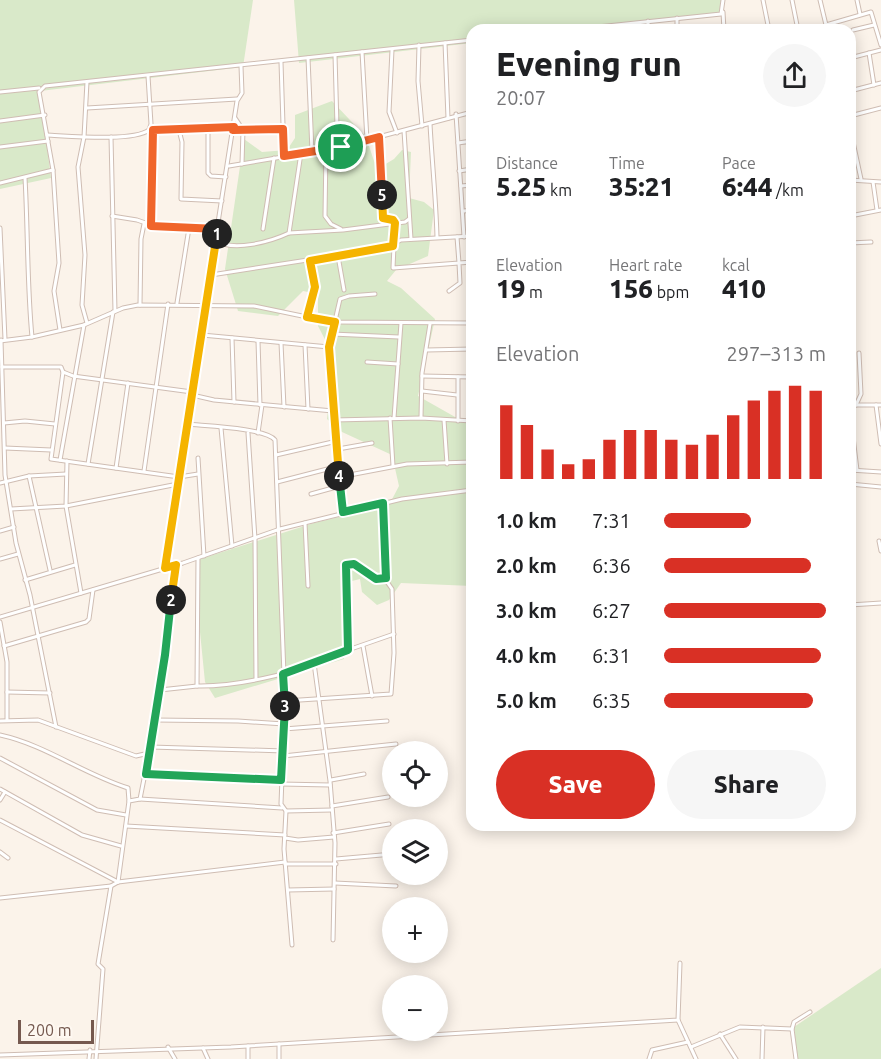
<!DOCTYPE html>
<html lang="en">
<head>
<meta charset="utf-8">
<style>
  body { margin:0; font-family:Ubuntu,sans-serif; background:#f6f6f6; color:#202124; height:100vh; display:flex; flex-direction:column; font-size:22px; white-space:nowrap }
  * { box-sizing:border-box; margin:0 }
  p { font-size:20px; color:#757577 }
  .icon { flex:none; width:33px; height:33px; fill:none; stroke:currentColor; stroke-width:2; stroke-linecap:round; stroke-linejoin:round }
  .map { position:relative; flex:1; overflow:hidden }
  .panel { position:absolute; left:466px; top:24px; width:390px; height:807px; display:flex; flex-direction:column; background:#fff; border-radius:18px; box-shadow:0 3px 15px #0003 }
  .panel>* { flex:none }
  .tools { position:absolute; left:382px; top:741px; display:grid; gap:12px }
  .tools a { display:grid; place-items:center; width:66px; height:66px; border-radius:50%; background:#fff; box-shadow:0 3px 15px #0003; font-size:30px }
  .scale { position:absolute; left:18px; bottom:15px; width:76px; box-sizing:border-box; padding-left:6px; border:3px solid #75594f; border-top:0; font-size:16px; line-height:21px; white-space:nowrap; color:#75594f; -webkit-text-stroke:4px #fef8f1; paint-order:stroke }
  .pin { position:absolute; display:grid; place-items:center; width:51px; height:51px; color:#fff; margin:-26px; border:3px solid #fff; border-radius:50%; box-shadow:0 2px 6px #0007 }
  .km { position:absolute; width:30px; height:30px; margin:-15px; border-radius:50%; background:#222; color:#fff; font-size:16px; line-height:30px; text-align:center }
  .round { display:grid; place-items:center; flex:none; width:63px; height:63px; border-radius:32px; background:#f6f6f6 }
  .overview { display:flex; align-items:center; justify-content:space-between; height:102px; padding:0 30px }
  h1 { font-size:33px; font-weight:800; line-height:45px }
  .metrics { display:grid; grid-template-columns:repeat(3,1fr); gap:9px; height:102px; padding:6px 30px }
  .metrics div { display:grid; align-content:center }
  .metrics b { font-size:26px; font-weight:800 }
  .metrics small { font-size:16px; font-weight:400 }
  .metrics p { font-size:16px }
  .chart { height:168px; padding:12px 30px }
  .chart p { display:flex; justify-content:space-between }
  .chart svg { width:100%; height:108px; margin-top:6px; stroke:#d93025; stroke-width:6 }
  .action { display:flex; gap:12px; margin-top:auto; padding:12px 30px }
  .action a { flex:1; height:69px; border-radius:36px; background:#d93025; color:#fff; font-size:24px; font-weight:800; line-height:69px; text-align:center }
  .action a+a { background:#f6f6f6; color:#202124 }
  ul { padding:0 30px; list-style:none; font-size:20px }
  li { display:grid; grid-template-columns:96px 72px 1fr; align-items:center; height:45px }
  li i { height:15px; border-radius:8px; background:#d93025 }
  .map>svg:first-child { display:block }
  .green { fill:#d9e9c9 }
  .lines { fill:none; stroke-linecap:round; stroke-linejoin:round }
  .street-casing { stroke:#cfbdb3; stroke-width:5 }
  .street { stroke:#fff; stroke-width:3 }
  .split-1-casing { stroke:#fff; stroke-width:12 }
  .split-2-casing { stroke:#fff; stroke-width:12 }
  .split-3-casing { stroke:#fff; stroke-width:12 }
  .split-4-casing { stroke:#fff; stroke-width:12 }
  .split-5-casing { stroke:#fff; stroke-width:12 }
  .split-6-casing { stroke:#fff; stroke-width:12 }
  .split-1 { stroke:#f0652b; stroke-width:8 }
  .split-2 { stroke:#f5b400; stroke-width:8 }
  .split-3 { stroke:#22a559; stroke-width:8 }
  .split-4 { stroke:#22a559; stroke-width:8 }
  .split-5 { stroke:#f5b400; stroke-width:8 }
  .split-6 { stroke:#f0652b; stroke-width:8 }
</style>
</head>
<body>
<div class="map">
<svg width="881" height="1059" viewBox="0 0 881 1059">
  <rect width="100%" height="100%" fill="#fbf3ea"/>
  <g class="green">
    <path d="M0 0H253L243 67 40 91 51 178 0 189Z"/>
    <path d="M294 0H721L722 15 589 30H472V43L299 63Z"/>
    <path d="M332 101 366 137 374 161 379 168 394 159 402 150 411 152 409 198 424 202 434 210 428 256 396 270 387 281 401 288 435 319 418 396 464 422 472 423V586L401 583 389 600 377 605 362 592 360 579 344 583V659L215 698 205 682 198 612 197 560 314 523 389 505 399 486 392 455 342 432 327 419 334 357 318 326V294L303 291 278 316 238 311 225 269 244 139 262 152 287 150 295 138V115Z"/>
    <path d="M881 968V1059H795L794 1027Z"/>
  </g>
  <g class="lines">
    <g class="street-casing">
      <g id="street">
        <path d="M763 0 769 30"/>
        <path d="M792 0 798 30"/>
        <path d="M820 0 826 25 871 12 881 45"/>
        <path d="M857 0 860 14"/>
        <path d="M723 12 724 30"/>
        <path d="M648 21V30"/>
        <path d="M833 24 836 30"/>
        <path d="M569 30 721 14 723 0"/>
        <path d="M677 30V18"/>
        <path d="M853 30 874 25"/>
        <path d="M445 43 448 118"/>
        <path d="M419 45 418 81 422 126"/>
        <path d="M392 50 389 112 397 133"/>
        <path d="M362 52 367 140"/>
        <path d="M869 53 874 85"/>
        <path d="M335 55 337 127 341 147"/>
        <path d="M308 58 312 151"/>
        <path d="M850 58 881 50"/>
        <path d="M281 62 284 156"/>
        <path d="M148 76 151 124 149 130"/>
        <path d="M87 82 84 137 78 167 85 255 82 305 87 323"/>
        <path d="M850 91 881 83"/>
        <path d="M0 92 39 88"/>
        <path d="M87 108 237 99"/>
        <path d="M456 114 464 237"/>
        <path d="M850 116 881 108"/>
        <path d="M235 118 243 130 242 164"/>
        <path d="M0 121 45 115"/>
        <path d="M430 124C432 162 436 199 437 237"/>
        <path d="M208 127V173L211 176 226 177"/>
        <path d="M850 128 861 179"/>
        <path d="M179 130 182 142 181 199 222 201"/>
        <path d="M233 130 283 129"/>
        <path d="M404 131 411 239"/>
        <path d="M47 135C69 136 133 142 149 130L233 127"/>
        <path d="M111 137 115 311"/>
        <path d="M379 137 382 216 384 219 392 220 395 223 393 268 459 263 457 237"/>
        <path d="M458 143 472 141"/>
        <path d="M0 147 48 141"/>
        <path d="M326 149 325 216 331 224 341 229"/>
        <path d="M229 166 341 147 472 112"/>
        <path d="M53 170 59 263 54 291 60 330"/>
        <path d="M459 171 472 169"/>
        <path d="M25 178C28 231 27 285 32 337"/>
        <path d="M850 180 881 182"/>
        <path d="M873 182 877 210"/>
        <path d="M0 183 53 170 39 92 45 86 472 40"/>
        <path d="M461 186 472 185"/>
        <path d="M464 211 472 210"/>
        <path d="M112 216 137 220 160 228 218 229"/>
        <path d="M850 216 881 210"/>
        <path d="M151 226 153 131"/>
        <path d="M0 228 5 339"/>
        <path d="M263 229 274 158"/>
        <path d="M289 233 343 230 405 222 409 219"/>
        <path d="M216 240C232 253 272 241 289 233L301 153"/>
        <path d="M850 243 871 242"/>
        <path d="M338 256 344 290"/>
        <path d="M211 275 385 248 401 240 472 236"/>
        <path d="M449 291 460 283 459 263 472 262"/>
        <path d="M177 303 189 228"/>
        <path d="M140 305 141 239 144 224"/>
        <path d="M307 317 335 322 472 323"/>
        <path d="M332 334 399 337"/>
        <path d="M202 335 329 347"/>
        <path d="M232 338 234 402"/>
        <path d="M1 340 5 475 16 543 30 595 56 727"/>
        <path d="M0 341 32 337 84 325 123 308 138 305 254 306 307 317 315 287 310 261"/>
        <path d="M258 341 260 405"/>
        <path d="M281 343 284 407"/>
        <path d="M305 345 308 409"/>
        <path d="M427 350 472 349"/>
        <path d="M367 362 398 364"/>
        <path d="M2 367H61L63 372 73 376 192 392"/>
        <path d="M63 372 51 459 179 477 198 474"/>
        <path d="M422 376 472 377"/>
        <path d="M458 377V421"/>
        <path d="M422 391 457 395"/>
        <path d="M192 395 214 400 333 411"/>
        <path d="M850 405H881"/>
        <path d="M856 405 861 394 859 353"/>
        <path d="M876 405 881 444"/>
        <path d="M850 412 857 470"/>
        <path d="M421 417 422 373 430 324"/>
        <path d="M390 418 393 466"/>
        <path d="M394 418 401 323"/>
        <path d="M334 420 421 418 472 421"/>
        <path d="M444 420 447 464"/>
        <path d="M4 423 25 421 55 424"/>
        <path d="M187 424C204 426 266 428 275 440L285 701 281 804 286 811 284 849 292 945"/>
        <path d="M221 428 232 546"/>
        <path d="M248 433 255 539 256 679"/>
        <path d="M258 433 262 405"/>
        <path d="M5 448 51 450"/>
        <path d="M338 449 372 443"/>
        <path d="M276 455 337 441"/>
        <path d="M198 458 204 556"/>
        <path d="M60 460 84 325"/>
        <path d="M67 461 66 506 81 593"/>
        <path d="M88 464 113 312"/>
        <path d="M116 468 128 383"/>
        <path d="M850 470 881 472"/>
        <path d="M144 471 168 304"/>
        <path d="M29 476 50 570"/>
        <path d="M339 477 407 464 472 462"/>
        <path d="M277 482 339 466"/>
        <path d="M0 483 29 476 66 474"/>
        <path d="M850 484 881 487"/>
        <path d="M311 494 340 486"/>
        <path d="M11 509 66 506 178 484"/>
        <path d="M343 512 329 347 340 299 349 296 375 294"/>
        <path d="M305 523 308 586"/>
        <path d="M0 531 14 527"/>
        <path d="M879 541 881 551"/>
        <path d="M198 558 197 686C238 687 312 670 348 650L345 568 351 563 372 578H385L383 503"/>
        <path d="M0 559 18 554"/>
        <path d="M164 568 237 101 242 93 241 66"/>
        <path d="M25 580 75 565"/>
        <path d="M850 605 881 603"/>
        <path d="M0 617 183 563 280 529 402 499 472 490"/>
        <path d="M0 622 7 662V720"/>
        <path d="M4 646 86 622 89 619 93 590"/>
        <path d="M363 646 372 696"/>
        <path d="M348 650 394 634"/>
        <path d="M314 663 330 781 335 843 333 940"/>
        <path d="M160 690 197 686"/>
        <path d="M7 692 50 693"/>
        <path d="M285 701 391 694 394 653 392 589 385 579"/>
        <path d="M155 720 238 721 284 724"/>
        <path d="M0 721 38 720 136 756 149 753"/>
        <path d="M284 729 387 721"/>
        <path d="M0 735C46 745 83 774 128 788L129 801"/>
        <path d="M151 747 284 751"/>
        <path d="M283 756 396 744"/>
        <path d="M0 758 97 810 126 815"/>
        <path d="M146 774 281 780"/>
        <path d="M331 780 364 774"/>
        <path d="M281 784 330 785"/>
        <path d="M0 789 82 835 121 846"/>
        <path d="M140 799 282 808"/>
        <path d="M0 800 5 792"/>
        <path d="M332 806 388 797"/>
        <path d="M286 811 332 810"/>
        <path d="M0 820 118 882"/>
        <path d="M126 826 285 835"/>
        <path d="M333 833 389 824"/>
        <path d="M285 838 298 840 334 837"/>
        <path d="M0 852 8 858"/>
        <path d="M336 859 393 854"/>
        <path d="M285 864H336"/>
        <path d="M118 882 129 801 140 799 157 713 176 565"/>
        <path d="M335 883 396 886"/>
        <path d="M288 890 334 889"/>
        <path d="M0 898 111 886"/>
        <path d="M678 1020 696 1059"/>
        <path d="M792 1029 796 1059"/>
        <path d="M720 1034 736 1059"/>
        <path d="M279 1044V1059"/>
        <path d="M248 1046V1059"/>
        <path d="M168 1047 175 1059"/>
        <path d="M691 1047 740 1027 792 1029 794 1022 810 1012"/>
        <path d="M203 1048 208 1059"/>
        <path d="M0 1055 231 1047 678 1020 680 963"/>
        <path d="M89 1059 90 1050"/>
        <path d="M96 1059 103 969 98 964 111 886 118 882 285 862"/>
        <path d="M649 1059 652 1050 688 1042"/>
        <path d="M762 1059 763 1027"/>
      </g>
    </g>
    <use href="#street" class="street"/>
  </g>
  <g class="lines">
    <g class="split-1-casing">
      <path id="split-1" d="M217 234 218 229 151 226 153 130 234 127 233 130 283 129 284 156 341 147"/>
    </g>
    <g class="split-2-casing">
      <path id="split-2" d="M171 600 176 565 165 568 217 234"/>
    </g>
    <g class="split-3-casing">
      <path id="split-3" d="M171 600 165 655 146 774 281 780 285 706"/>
    </g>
    <g class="split-4-casing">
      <path id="split-4" d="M285 706 283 674 348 650 346 565 354 564 376 579 386 578 383 503 343 512 339 476"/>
    </g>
    <g class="split-5-casing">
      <path id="split-5" d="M339 476 329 347 335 322 307 317 315 287 310 261 393 246 395 223 393 220 383 218 382 195"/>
    </g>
    <g class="split-6-casing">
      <path id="split-6" d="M341 147 379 137 382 195"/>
    </g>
    <use href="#split-1" class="split-1"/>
    <use href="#split-2" class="split-2"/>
    <use href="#split-3" class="split-3"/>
    <use href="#split-4" class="split-4"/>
    <use href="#split-5" class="split-5"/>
    <use href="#split-6" class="split-6"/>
  </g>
</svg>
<div class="tools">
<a><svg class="icon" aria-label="locate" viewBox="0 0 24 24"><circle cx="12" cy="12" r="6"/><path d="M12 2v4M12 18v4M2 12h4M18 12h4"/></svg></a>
<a><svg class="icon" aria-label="layers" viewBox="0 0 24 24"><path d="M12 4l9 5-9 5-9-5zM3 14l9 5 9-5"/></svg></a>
<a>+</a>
<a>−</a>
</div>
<div class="scale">200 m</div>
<div class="pin" style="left:341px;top:147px;background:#1e9e55"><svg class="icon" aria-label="arrive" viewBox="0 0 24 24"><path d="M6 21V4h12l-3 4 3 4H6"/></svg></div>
<b class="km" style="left:217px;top:234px">1</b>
<b class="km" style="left:171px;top:600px">2</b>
<b class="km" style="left:285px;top:706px">3</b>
<b class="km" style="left:339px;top:476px">4</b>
<b class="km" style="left:382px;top:195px">5</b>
<section class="panel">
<div class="overview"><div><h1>Evening run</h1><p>20:07</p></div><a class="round"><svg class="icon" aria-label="share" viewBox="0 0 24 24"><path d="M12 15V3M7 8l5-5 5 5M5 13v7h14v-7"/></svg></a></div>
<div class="metrics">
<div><p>Distance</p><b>5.25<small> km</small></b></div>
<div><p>Time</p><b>35:21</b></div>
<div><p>Pace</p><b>6:44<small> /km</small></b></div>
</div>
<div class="metrics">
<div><p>Elevation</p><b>19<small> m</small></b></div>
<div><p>Heart rate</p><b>156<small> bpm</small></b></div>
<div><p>kcal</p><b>410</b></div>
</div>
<div class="chart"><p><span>Elevation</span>297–313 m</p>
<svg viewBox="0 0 160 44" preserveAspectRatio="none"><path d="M5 44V14M15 44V22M25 44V32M35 44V38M45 44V36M55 44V28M65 44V24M75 44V24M85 44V28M95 44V30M105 44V26M115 44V18M125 44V12M135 44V8M145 44V6M155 44V8"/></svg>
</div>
<ul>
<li><b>1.0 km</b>7:31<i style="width:54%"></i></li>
<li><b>2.0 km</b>6:36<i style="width:91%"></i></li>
<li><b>3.0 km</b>6:27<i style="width:100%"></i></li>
<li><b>4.0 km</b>6:31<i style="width:97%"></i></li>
<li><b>5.0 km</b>6:35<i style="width:92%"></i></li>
</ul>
<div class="action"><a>Save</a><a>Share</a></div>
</section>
</div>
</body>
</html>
